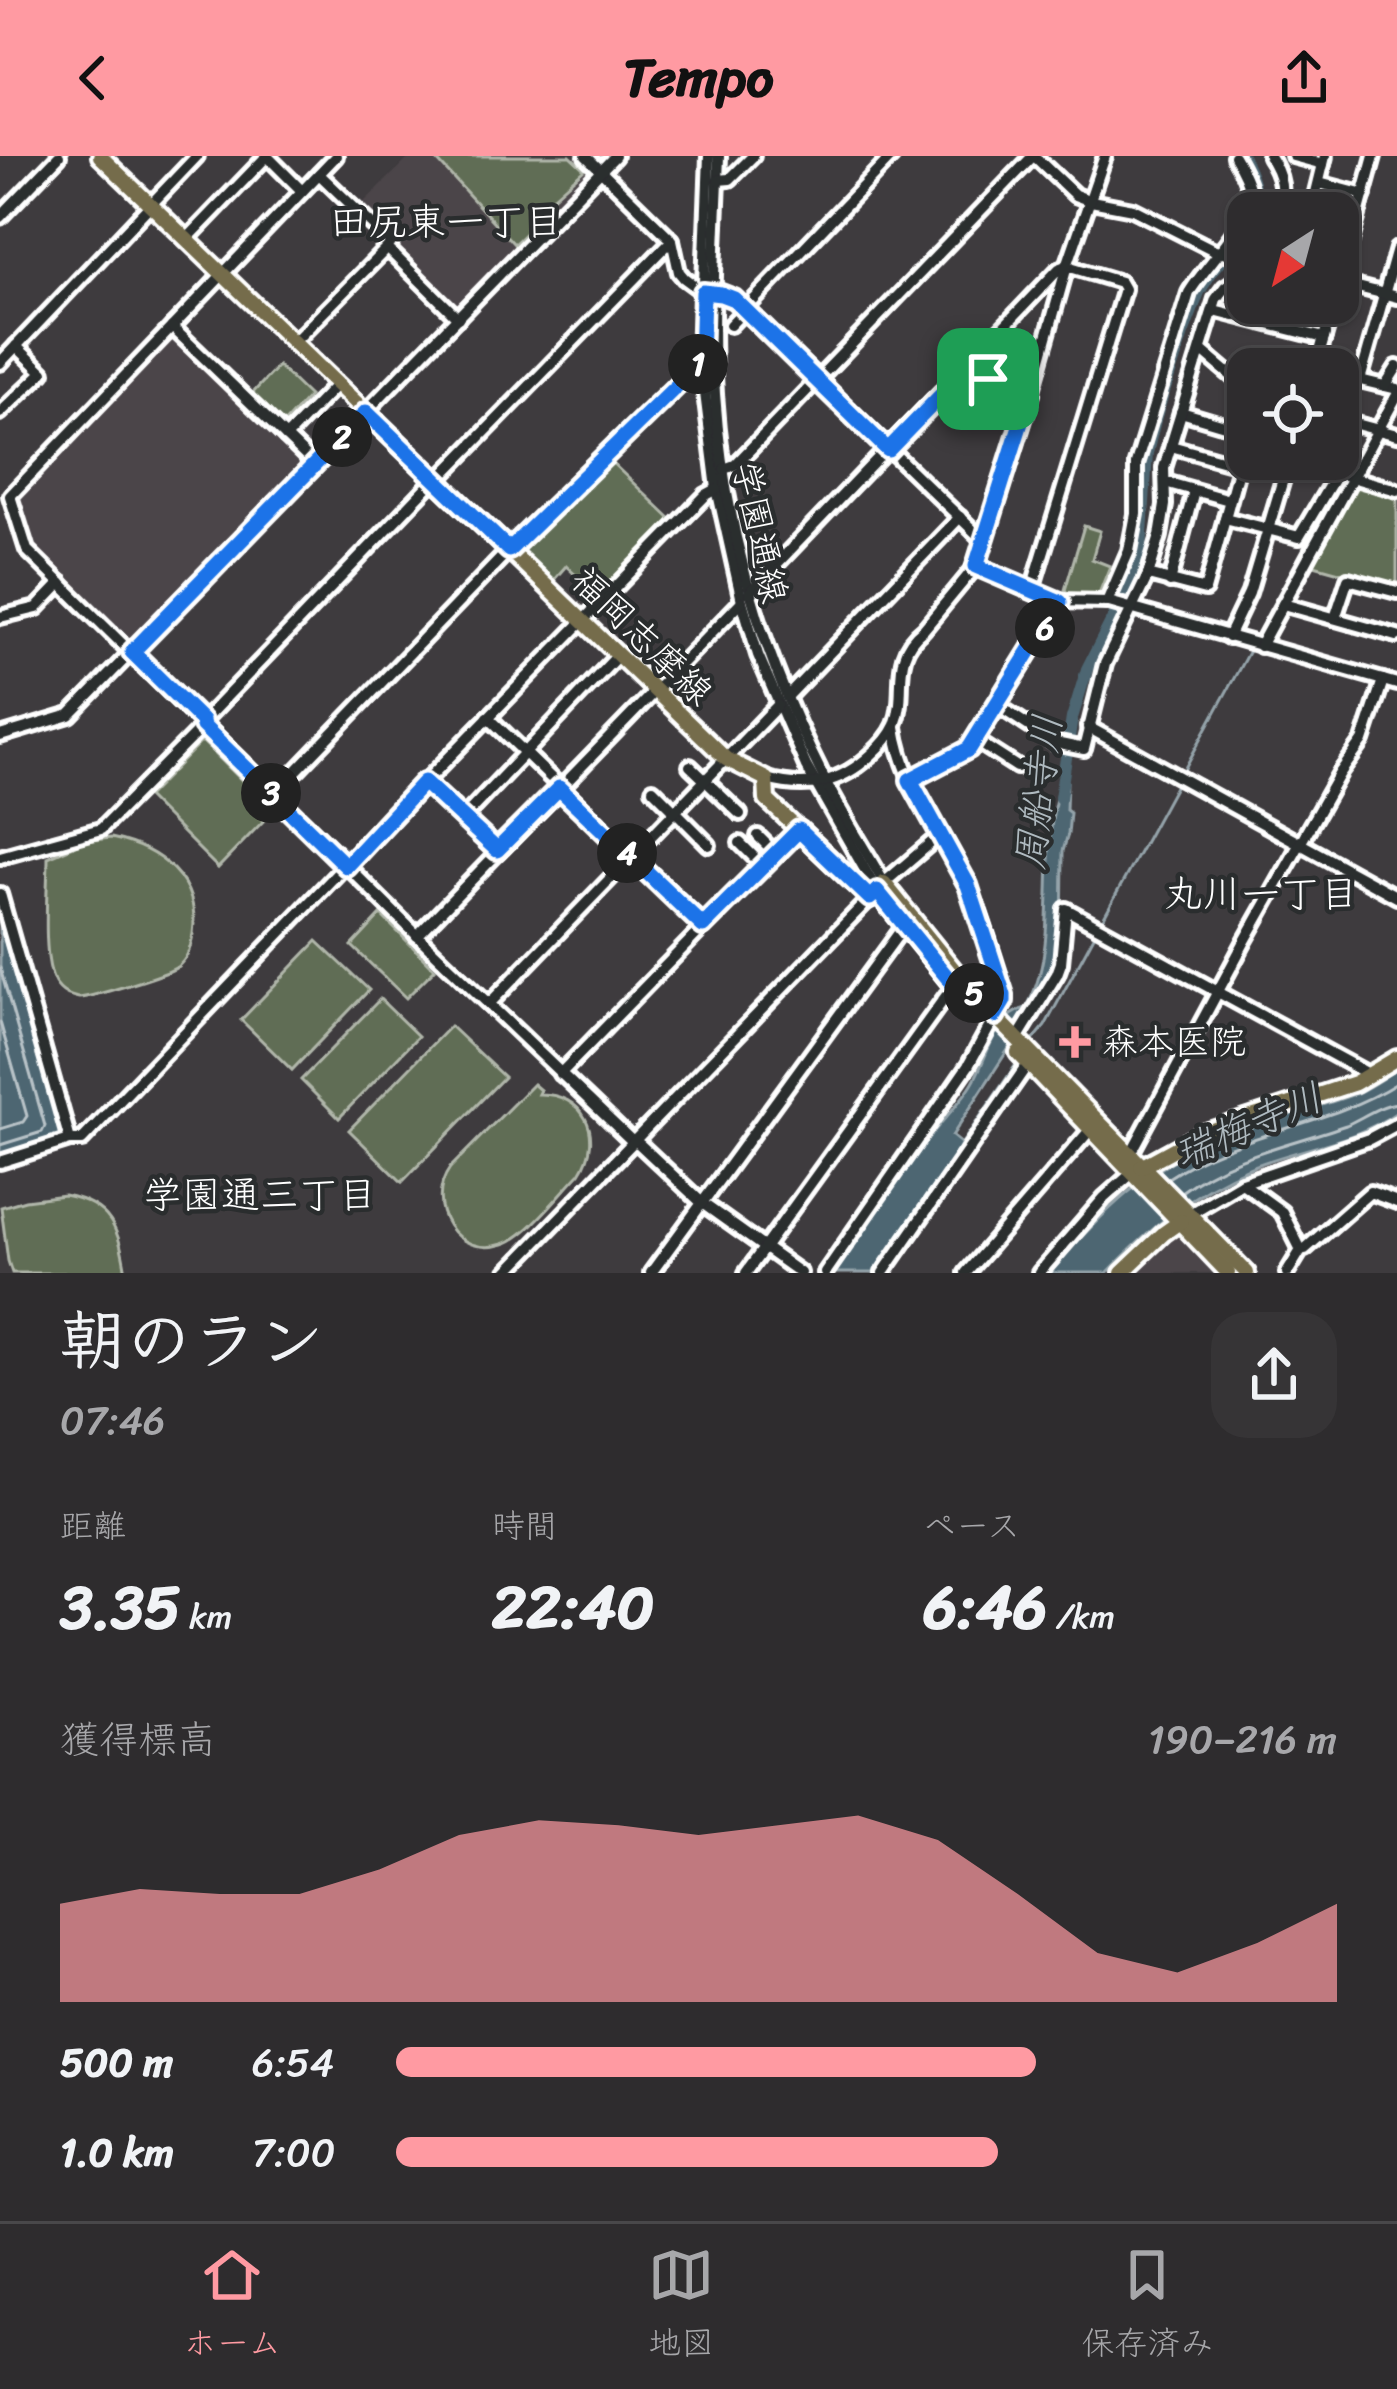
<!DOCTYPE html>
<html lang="ja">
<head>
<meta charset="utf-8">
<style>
  body { margin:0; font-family:Sriracha,"Klee One",sans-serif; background:#363436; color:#f1f3f6; height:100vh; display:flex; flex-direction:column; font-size:45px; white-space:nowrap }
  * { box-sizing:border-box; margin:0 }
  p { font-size:39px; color:#a7a7aa }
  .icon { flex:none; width:66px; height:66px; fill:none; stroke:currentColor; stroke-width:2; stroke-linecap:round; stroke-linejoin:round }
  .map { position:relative; height:1117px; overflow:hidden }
  .side { display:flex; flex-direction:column; background:#2e2c2e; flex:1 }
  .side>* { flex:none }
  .needle { width:78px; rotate:216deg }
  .tools { position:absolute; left:1227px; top:36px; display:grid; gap:24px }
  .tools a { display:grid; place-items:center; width:132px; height:132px; border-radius:24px; background:#2e2c2e; box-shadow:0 3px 9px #0004,0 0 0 3px #49484a; font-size:60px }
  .pin { position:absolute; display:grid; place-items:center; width:102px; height:102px; color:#fff; margin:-51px; border-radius:24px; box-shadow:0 6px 18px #0006 }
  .km { position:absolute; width:60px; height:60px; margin:-30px; border-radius:50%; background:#222; color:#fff; font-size:33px; line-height:60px; text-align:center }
  .round { display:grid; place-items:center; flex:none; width:126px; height:126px; border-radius:36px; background:#363436 }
  .headline { display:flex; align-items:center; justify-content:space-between; height:204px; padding:0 60px }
  h1 { font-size:66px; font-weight:700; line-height:90px }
  .metrics { display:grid; grid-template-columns:repeat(3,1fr); gap:18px; height:204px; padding:12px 60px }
  .metrics div { display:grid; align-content:center }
  .metrics b { font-size:60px; font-weight:700 }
  .metrics small { font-size:33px; font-weight:400 }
  .metrics p { font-size:33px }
  .chart { height:336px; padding:24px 60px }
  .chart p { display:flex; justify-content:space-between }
  .chart svg { width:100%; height:216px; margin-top:12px; fill:#ff9aa2; opacity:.7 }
  ul { padding:0 60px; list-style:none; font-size:39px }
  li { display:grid; grid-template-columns:192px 144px 1fr; align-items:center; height:90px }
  li i { height:30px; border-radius:15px; background:#ff9aa2 }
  header { display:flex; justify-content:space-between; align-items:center; height:156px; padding:0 60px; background:#ff9aa2; color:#111; font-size:54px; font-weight:700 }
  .dock { display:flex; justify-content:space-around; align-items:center; height:168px; border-top:3px solid #49484a; background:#2e2c2e; font-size:33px; color:#a7a7aa }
  .dock a { display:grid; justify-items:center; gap:6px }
  .dock .on { color:#ff9aa2 }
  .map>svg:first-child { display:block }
  .built { fill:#4c4549 }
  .green { fill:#616d54; stroke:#b0b6aa; stroke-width:3 }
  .water { fill:#4d6672; stroke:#94a3aa; stroke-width:3 }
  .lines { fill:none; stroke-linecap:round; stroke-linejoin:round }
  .shore { stroke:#b8c2c7; stroke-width:3 }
  .stream { stroke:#94a3aa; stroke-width:3 }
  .river { stroke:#4d6672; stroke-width:12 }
  .minor-casing { stroke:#fff; stroke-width:20 }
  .major-casing { stroke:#fff; stroke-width:22 }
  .minor { stroke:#2a2d2e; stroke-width:10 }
  .major { stroke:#746c4b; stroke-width:14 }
  .route-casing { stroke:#fff; stroke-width:24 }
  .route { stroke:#1a73e8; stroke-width:15 }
  .poi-dot { fill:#ff9aa2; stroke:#2a2d2e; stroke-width:4.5 }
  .labels { text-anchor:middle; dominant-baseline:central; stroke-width:9; stroke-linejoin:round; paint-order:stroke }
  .street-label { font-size:36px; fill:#fff; stroke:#2a2d2e }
  .poi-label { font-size:36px; fill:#fff; stroke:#2a2d2e; text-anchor:start }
  .neighbourhood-label { font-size:39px; fill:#fff; stroke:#2a2d2e }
  .water-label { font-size:39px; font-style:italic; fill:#afbac0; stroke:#2a2d2e }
</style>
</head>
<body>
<header><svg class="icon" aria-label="back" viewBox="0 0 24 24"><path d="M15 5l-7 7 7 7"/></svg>Tempo<svg class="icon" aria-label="share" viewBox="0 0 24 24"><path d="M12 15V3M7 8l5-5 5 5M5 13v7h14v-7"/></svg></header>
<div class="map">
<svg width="1397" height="1117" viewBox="0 0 1397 1117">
  <rect width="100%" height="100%" fill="#3e3b3e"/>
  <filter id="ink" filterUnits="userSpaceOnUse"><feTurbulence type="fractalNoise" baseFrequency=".00833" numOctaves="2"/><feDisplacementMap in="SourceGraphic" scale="24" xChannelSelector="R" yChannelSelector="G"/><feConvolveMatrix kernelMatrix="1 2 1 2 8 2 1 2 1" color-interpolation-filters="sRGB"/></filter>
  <g filter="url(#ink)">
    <g class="built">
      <path d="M411 0H580L594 16 457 158 389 93 358 52Z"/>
      <path d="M171 179 305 309 132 488 32 390 18 339Z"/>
      <path d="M1173 1076 1213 1117H1128Z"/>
    </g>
    <g class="green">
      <path d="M433 0H570L584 13 545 48 549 54 514 88Z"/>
      <path d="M278 210 309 240 281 271 250 240Z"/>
      <path d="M607 302 673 365 600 442 566 410 552 426 518 393Z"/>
      <path d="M1352 323 1397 337V432L1307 407Z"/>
      <path d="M1084 370 1100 375 1092 403 1110 410 1098 440 1068 438 1065 434Z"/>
      <path d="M202 585 273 655 218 712 147 641Z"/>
      <path d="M111 682C159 692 201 723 193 778 191 790 188 803 177 811 169 818 92 841 79 842 69 840 61 837 55 827 41 801 48 732 48 701L85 685Z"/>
      <path d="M381 759 435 813 406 842 352 790Z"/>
      <path d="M317 785 369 834 292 914 241 864Z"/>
      <path d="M380 843 418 880 339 962 301 924Z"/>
      <path d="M450 870 504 921 402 1026 349 974Z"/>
      <path d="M533 928 540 934 538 938C584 937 605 979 580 1017 561 1036 528 1081 503 1088 456 1103 423 1050 450 1012Z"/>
      <path d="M64 1039C112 1048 119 1074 126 1117H12L8 1105 1 1051 25 1044Z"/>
    </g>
    <g class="water">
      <path d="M1067 626 1066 654 1070 657 1068 678 1063 695 1062 785 1050 829 952 980 968 993 931 1038 876 1117H834C866 1070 898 1023 932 978 946 960 962 945 973 926 988 901 993 861 1026 852 1062 790 1037 697 1060 628Z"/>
      <path d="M0 768 61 980 57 984 0 1001Z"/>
      <path d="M1397 913V956C1354 987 1297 992 1249 1012 1193 1035 1149 1074 1107 1117H1049C1104 1054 1144 1013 1223 980 1267 962 1313 954 1357 937 1371 931 1384 921 1397 913Z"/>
    </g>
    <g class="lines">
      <g class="shore">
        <path d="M0 812 45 970 42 976 0 989"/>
        <path d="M0 866 27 960 23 966 0 973"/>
        <path d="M1168 1022C1238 975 1326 972 1397 927"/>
        <path d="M1181 1036C1230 999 1289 989 1346 969 1362 962 1380 949 1397 947"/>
      </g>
      <g class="stream">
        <path d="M1373 267 1397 227"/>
        <path d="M1347 314 1369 276"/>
        <path d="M1255 483 1343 323"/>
        <path d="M1100 768 1251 491"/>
        <path d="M1031 887 1045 870 1096 776"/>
        <path d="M960 990 1019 904"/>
      </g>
      <g class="river">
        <path d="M1242 0C1252 19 1258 35 1254 57"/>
        <path d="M1060 642 1072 562 1087 513 1115 458 1141 395 1147 297 1156 260 1183 178 1199 136 1211 117 1248 72"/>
      </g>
      <g class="minor-casing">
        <g id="minor">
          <path d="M336 0 10 340 27 394 430 792 633 986"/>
          <path d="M586 0 672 84 679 116 684 122 703 136 721 138 734 143 983 384"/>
          <path d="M709 0 701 205 717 333 742 445 758 499 806 610 877 735"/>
          <path d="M719 0C716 79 710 159 715 238 724 376 766 510 829 632 846 664 866 695 884 727L940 679"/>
          <path d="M1034 0 1075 39 1091 45 1133 53 1212 93 1248 103"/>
          <path d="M1269 0C1282 19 1285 36 1277 57"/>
          <path d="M1293 0 1323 8"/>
          <path d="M319 18 391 87 387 92 458 162"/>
          <path d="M718 24 730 23 753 0"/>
          <path d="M1319 27 1364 39"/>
          <path d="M1311 57 1325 0"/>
          <path d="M0 61 59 0"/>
          <path d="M187 83 267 0 302 35"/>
          <path d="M1397 93 1360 224 1397 233"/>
          <path d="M1248 110 1234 125 1248 130"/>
          <path d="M1338 126 1397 141"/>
          <path d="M1338 132 1374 0"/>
          <path d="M1309 147 1332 153"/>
          <path d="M1214 154 1324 182"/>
          <path d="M730 169 892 0"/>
          <path d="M172 171 315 309"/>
          <path d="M294 186 387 92"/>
          <path d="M985 193 997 196 988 223 1031 238"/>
          <path d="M1201 194 1248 234"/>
          <path d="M0 207 197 0"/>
          <path d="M1315 213 1334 147"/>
          <path d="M1385 230 1397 211"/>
          <path d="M1181 256 1248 276"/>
          <path d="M0 257 43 216 16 190"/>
          <path d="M1338 263 1397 279"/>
          <path d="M1248 277 1225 362 1299 381 1337 317 1397 334"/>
          <path d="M286 281 337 228"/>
          <path d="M1171 290 1239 309"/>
          <path d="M724 313 735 309 1033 0"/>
          <path d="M437 325 672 84"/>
          <path d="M1165 326 1229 344"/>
          <path d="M976 410 1055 445 1109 446 1397 528"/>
          <path d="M1148 419 1205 434 1225 362"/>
          <path d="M1170 426 1194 335"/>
          <path d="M749 437 1059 113 1067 110 1120 126 1124 133 1032 433"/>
          <path d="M1107 446 1129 395 1136 358V308L1189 137C1202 113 1254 63 1250 36 1248 25 1240 10 1234 0"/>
          <path d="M1283 448 1397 480"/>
          <path d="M0 461 37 452 61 427"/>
          <path d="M1335 462 1348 423 1397 436"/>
          <path d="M1228 481 1249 437 1289 303"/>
          <path d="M1260 490 1397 239"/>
          <path d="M787 541 960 361"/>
          <path d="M997 549 1055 587 1084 593 1105 508 1148 419 1160 380 1165 349 1164 312 1216 143 1225 131 1234 125"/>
          <path d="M488 561 703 769"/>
          <path d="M203 565 435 323"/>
          <path d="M895 571C903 631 945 677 969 732 984 766 994 803 1004 839V845L995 860"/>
          <path d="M1088 571 1397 741"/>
          <path d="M0 580 70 559 615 0"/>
          <path d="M975 584 1017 611"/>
          <path d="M690 610 740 658"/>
          <path d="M766 623C807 634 840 628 871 599 880 591 890 580 895 569 909 534 888 501 924 473L976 410 1031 238 1067 110 1105 0"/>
          <path d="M910 624 969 593 1061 446"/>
          <path d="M425 626 497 695"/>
          <path d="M653 633 709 689"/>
          <path d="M273 639 509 394 701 205"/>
          <path d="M463 662 619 498"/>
          <path d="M758 680 775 697"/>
          <path d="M740 687 763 710"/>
          <path d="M0 701 101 673 203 570"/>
          <path d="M0 738 70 984"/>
          <path d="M417 780 742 445"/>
          <path d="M489 848 778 549"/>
          <path d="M1017 883 1057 818 1061 807 1066 753 1370 919"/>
          <path d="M560 918 798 674"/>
          <path d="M635 984 702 1047 800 1117"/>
          <path d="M1130 999 1245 785 1340 617 1363 585 1383 524"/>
          <path d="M0 1006 70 984H82L425 626 706 339 717 333"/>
          <path d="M1242 1027 1282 1056 1301 1094"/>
          <path d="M1188 1059 1242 1027 1369 983 1397 968"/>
          <path d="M506 1117 870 742"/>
          <path d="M651 1117 904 770"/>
          <path d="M746 1117 946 840 958 830"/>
          <path d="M825 1117 968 910 991 868"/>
          <path d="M883 1117 1028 908"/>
          <path d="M966 1117 1090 974 1095 972"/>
          <path d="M1039 1117 1104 1042 1131 1018"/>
          <path d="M1287 1117 1301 1094 1305 1093 1370 1036 1397 1046"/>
        </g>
      </g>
      <g class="major-casing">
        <g id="major">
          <path d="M100 0 726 603 766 623 767 644 862 734 870 742 884 727 963 825 995 860 1247 1117"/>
          <path d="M877 735 955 832 982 859"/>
          <path d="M1018 897 1228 1117"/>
          <path d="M1141 1011 1203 977 1355 927 1397 902"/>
          <path d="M1122 1117 1164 1077 1181 1065"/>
        </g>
      </g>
      <use href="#minor" class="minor"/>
      <use href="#major" class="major"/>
    </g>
  </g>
  <g class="lines" filter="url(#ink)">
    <g class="route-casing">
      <path id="route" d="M703 136 721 138 734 143 888 294 985 194 997 196 988 223 1030 238 976 410 1060 446 969 593 910 624 968 729 1004 839V845L995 860 963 825 956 832 877 735 870 742 799 674 703 770 559 632 497 694 424 626 346 710 203 570 202 565 132 496 366 256 509 394 701 206Z"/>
    </g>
    <use href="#route" class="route"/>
  </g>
  <path class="poi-dot" d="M1069 868h12v12h12v12h-12v12h-12v-12h-12v-12h12z"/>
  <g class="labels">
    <g class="street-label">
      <text transform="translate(760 376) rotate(78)">学園通線</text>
      <text transform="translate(642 480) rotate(44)">福岡志摩線</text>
    </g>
    <g class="poi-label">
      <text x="1102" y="886">森本医院</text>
    </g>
    <g class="neighbourhood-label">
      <text x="446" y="65">田尻東一丁目</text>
      <text x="1261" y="737">丸川一丁目</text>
      <text x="260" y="1038">学園通三丁目</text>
    </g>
    <g class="water-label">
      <text transform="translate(1038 636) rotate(-83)">周船寺川</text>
      <text transform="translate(1248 969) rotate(-23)">瑞梅寺川</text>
    </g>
  </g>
</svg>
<div class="tools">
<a><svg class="needle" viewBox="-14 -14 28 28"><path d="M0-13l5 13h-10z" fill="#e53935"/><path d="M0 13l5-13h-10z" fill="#a7a7aa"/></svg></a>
<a><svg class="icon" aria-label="locate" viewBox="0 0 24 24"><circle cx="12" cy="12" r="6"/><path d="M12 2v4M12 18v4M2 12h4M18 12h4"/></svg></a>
</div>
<div class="pin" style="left:988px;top:223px;background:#1e9e55"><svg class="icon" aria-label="arrive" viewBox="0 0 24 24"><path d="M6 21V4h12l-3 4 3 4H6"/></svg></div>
<b class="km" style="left:698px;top:208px">1</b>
<b class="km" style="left:342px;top:281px">2</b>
<b class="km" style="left:271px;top:637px">3</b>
<b class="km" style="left:627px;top:697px">4</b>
<b class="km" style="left:974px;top:837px">5</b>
<b class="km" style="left:1045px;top:472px">6</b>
</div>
<section class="side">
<div class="headline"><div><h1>朝のラン</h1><p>07:46</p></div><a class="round"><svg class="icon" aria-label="share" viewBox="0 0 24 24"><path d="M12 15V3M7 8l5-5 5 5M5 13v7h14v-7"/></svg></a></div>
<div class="metrics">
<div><p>距離</p><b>3.35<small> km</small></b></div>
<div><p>時間</p><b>22:40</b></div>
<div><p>ペース</p><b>6:46<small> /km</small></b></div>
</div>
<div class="chart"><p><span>獲得標高</span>190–216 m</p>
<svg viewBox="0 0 160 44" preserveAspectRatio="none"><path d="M0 44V24L10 21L20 22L30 22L40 17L50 10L60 7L70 8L80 10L90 8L100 6L110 11L120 22L130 34L140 38L150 32L160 24V44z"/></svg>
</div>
<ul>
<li><b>500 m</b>6:54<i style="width:68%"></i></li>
<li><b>1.0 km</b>7:00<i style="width:64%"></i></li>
</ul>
</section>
<nav class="dock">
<a class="on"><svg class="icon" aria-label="home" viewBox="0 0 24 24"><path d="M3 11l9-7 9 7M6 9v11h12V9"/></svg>ホーム</a>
<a><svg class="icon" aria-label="map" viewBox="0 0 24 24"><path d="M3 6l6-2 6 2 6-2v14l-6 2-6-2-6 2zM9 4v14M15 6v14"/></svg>地図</a>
<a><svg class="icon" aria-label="saved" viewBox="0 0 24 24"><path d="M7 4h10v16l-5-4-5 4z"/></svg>保存済み</a>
</nav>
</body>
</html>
